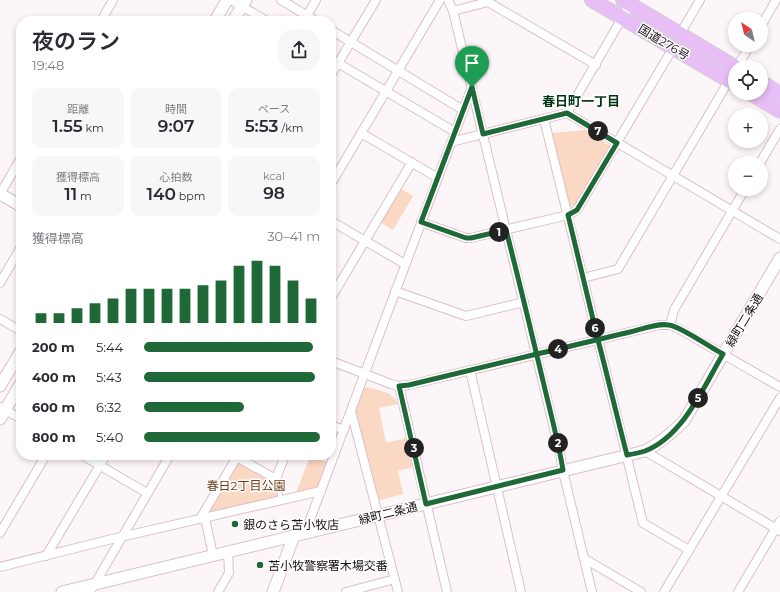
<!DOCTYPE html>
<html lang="ja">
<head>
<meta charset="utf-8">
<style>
  body { margin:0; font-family:Montserrat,"Noto Sans JP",sans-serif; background:#f7f7f7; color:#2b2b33; height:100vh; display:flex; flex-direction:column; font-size:15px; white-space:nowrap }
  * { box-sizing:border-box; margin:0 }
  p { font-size:13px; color:#7c7c81 }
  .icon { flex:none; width:22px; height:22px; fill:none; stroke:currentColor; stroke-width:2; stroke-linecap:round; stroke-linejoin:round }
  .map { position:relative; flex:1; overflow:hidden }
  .drawer { position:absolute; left:16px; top:16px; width:320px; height:444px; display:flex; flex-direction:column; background:#fff; border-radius:16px; box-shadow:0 2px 6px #0003 }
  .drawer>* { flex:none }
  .needle { width:26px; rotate:325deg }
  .tools { position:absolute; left:728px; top:12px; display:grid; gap:8px }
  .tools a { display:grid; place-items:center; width:40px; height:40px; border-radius:50%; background:#fff; box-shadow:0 2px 6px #0003; font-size:20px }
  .pin { position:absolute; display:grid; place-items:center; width:34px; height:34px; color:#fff; margin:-41px -17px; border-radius:50% 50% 50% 0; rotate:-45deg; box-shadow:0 0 4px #0007 }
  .pin .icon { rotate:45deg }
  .km { position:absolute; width:20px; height:20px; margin:-10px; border-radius:50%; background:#222; color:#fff; font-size:11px; line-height:20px; text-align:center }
  .round { display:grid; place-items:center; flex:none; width:42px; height:42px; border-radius:16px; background:#f7f7f7 }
  .headline { display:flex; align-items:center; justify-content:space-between; height:68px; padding:0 16px }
  h1 { font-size:22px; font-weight:600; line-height:30px }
  .stats { display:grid; grid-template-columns:repeat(3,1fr); gap:6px; height:68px; padding:4px 16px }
  .stats div { display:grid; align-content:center; border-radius:10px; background:#f7f7f7; text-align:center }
  .stats b { font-size:17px; font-weight:600 }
  .stats small { font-size:11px; font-weight:400 }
  .stats p { font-size:11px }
  .chart { height:112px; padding:8px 16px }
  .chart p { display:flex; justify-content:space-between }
  .chart svg { width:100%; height:72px; margin-top:4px; stroke:#1e6937; stroke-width:6 }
  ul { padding:0 16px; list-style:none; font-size:13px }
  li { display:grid; grid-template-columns:64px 48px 1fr; align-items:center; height:30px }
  li i { height:10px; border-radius:5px; background:#1e6937 }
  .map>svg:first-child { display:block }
  .green { fill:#fbd8c3 }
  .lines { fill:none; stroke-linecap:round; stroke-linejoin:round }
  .lane-casing { stroke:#dbbfcb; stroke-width:6 }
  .street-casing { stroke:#dbbfcb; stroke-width:10 }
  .secondary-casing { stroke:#dbbfcb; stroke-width:13 }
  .highway-casing { stroke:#d5d4d5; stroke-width:16 }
  .lane { stroke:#fff; stroke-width:4 }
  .street { stroke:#fff; stroke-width:8 }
  .secondary { stroke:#fff; stroke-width:11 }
  .highway { stroke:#e7bef6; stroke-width:14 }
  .route-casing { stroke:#fff; stroke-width:8 }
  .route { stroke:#1e6937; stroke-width:5 }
  .poi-dot { fill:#1e6937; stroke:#fff; stroke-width:1.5 }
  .labels { text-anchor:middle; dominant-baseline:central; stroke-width:3; stroke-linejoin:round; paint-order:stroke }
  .street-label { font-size:12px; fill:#180f13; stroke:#fff }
  .park-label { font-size:12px; fill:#6c3b15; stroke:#fff }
  .poi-label { font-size:12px; fill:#180f13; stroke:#fff; text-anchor:start }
  .neighbourhood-label { font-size:13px; font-weight:bold; fill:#003514; stroke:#fff }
</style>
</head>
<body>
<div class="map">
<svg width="780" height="592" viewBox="0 0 780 592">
  <rect width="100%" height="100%" fill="#fcf6f8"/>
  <g class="green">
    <path d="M585 130 612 147 575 205 569 207 551 133Z"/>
    <path d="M398 187 413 196 393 230 378 221Z"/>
    <path d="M367 387C379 391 393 391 398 404L379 408 386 443 407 438 414 467 398 471 403 494 377 501 355 413 364 389Z"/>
    <path d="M310 456 327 462 318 487 296 493Z"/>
    <path d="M238 459 274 480 279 497 212 513 209 509Z"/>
  </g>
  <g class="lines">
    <g class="lane-casing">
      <path id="lane" d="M276 479 281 500"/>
    </g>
    <g class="street-casing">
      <g id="street">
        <path d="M231 0 267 21"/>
        <path d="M281 0 316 21"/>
        <path d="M448 0 453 11 560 453 563 471 592 592"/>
        <path d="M453 11 488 2 596 65"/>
        <path d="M101 21 113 0"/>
        <path d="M304 21 316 0"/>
        <path d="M761 26 776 0"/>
        <path d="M331 30 463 110"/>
        <path d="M680 34 700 0"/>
        <path d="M331 59 455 132"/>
        <path d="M737 67 750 45"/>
        <path d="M331 75 376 0"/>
        <path d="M567 113 632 1"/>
        <path d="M544 119 643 523 689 550"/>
        <path d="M361 133 438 178"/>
        <path d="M451 142 567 113 780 239"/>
        <path d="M760 163 780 129"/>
        <path d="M331 184 440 0"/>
        <path d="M0 194 21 158"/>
        <path d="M331 221 405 264"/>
        <path d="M421 222 466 238H471L568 215 577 210 673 48"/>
        <path d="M583 278 618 269 731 77"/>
        <path d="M0 283 21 247"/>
        <path d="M395 291 466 316 524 302"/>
        <path d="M331 298 412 162"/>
        <path d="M0 319 21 331"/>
        <path d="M670 325 674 310 745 189"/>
        <path d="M331 361 391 384 399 386 409 385 659 325H670L679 329 780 387"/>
        <path d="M470 370 521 592"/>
        <path d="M399 386 447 592"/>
        <path d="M0 407 21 419"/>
        <path d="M351 411 398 592"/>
        <path d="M331 425 344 430"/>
        <path d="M645 451 780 531"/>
        <path d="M82 455 147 493"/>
        <path d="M233 455 276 479 285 455"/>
        <path d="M205 518 213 555"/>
        <path d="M200 519 238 455"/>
        <path d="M0 533 46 455"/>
        <path d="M305 533 472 87"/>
        <path d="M46 556 106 455"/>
        <path d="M585 559 641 592"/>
        <path d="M0 567 112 539 321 491"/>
        <path d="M90 592 170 455"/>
        <path d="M218 592 229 573 228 552"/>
        <path d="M346 592 395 579"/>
        <path d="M664 592 780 398"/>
        <path d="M738 592 780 521"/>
      </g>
    </g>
    <g class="secondary-casing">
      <g id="secondary">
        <path d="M215 21 227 0"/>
        <path d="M233 21 246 0"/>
        <path d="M0 194 21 206"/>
        <path d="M0 386 21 351"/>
        <path d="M0 419 21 383"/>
        <path d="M62 592 645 451C660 443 672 433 684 421L780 258"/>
        <path d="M273 592 294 536"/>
      </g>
    </g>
    <g class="highway-casing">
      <g id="highway">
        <path d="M592 0 735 84"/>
        <path d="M623 0 735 67"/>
        <path d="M761 82 780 94"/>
        <path d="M750 93 780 111"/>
      </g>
    </g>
    <use href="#lane" class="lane"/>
    <use href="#street" class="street"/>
    <use href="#secondary" class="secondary"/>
    <use href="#highway" class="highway"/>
  </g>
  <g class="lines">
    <g class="route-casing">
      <path id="route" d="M472 87 421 222 466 238H471L506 230C519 280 531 331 543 381 550 411 558 440 563 470L426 504 399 386 409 385 537 354C568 347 599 339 630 332 642 329 657 323 669 325 680 326 711 348 723 354 703 388 683 436 645 451 639 453 633 454 627 455 617 417 608 378 598 340L568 215 577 210 617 143 567 113 483 134 472 87"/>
    </g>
    <use href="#route" class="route"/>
  </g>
  <g class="poi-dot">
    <circle cx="235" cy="524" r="4"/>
    <circle cx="260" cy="565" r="4"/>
  </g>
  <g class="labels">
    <g class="street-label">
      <text transform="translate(664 42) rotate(31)">国道276号</text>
      <text transform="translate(744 320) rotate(-59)">緑町二条通</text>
      <text transform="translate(388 513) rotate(-14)">緑町二条通</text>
    </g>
    <g class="park-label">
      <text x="246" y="485">春日2丁目公園</text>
    </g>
    <g class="poi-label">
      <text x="243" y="524">銀のさら苫小牧店</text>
      <text x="268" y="565">苫小牧警察署木場交番</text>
    </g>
    <g class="neighbourhood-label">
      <text x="581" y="101">春日町一丁目</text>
    </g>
  </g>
</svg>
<div class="tools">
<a><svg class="needle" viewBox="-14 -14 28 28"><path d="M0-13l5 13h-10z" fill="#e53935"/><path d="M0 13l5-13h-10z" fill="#7c7c81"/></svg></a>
<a><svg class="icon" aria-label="locate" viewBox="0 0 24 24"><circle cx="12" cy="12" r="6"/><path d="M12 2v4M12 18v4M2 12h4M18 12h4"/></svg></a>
<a>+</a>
<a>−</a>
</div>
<div class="pin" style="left:472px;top:87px;background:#1e9e55"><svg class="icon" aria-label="arrive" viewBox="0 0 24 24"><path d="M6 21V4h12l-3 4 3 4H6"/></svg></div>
<b class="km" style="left:499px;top:232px">1</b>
<b class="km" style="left:558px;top:443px">2</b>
<b class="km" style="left:414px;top:448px">3</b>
<b class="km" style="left:558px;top:349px">4</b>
<b class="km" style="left:698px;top:398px">5</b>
<b class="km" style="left:595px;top:328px">6</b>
<b class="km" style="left:598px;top:131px">7</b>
<section class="drawer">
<div class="headline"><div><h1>夜のラン</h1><p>19:48</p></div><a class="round"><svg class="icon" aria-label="share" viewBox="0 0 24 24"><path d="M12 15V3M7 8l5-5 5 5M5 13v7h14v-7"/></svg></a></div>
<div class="stats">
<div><p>距離</p><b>1.55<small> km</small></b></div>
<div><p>時間</p><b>9:07</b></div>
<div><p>ペース</p><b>5:53<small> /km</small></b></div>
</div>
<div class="stats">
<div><p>獲得標高</p><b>11<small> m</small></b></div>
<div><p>心拍数</p><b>140<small> bpm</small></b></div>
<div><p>kcal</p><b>98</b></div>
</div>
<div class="chart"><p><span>獲得標高</span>30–41 m</p>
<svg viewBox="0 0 160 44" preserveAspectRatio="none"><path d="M5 44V38M15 44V38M25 44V35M35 44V32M45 44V29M55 44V23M65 44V23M75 44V23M85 44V23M95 44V21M105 44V18M115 44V9M125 44V6M135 44V9M145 44V18M155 44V29"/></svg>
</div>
<ul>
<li><b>200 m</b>5:44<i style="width:96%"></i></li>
<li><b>400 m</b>5:43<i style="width:97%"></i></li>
<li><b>600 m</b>6:32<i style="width:57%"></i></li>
<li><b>800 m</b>5:40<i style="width:100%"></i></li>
</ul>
</section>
</div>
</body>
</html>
